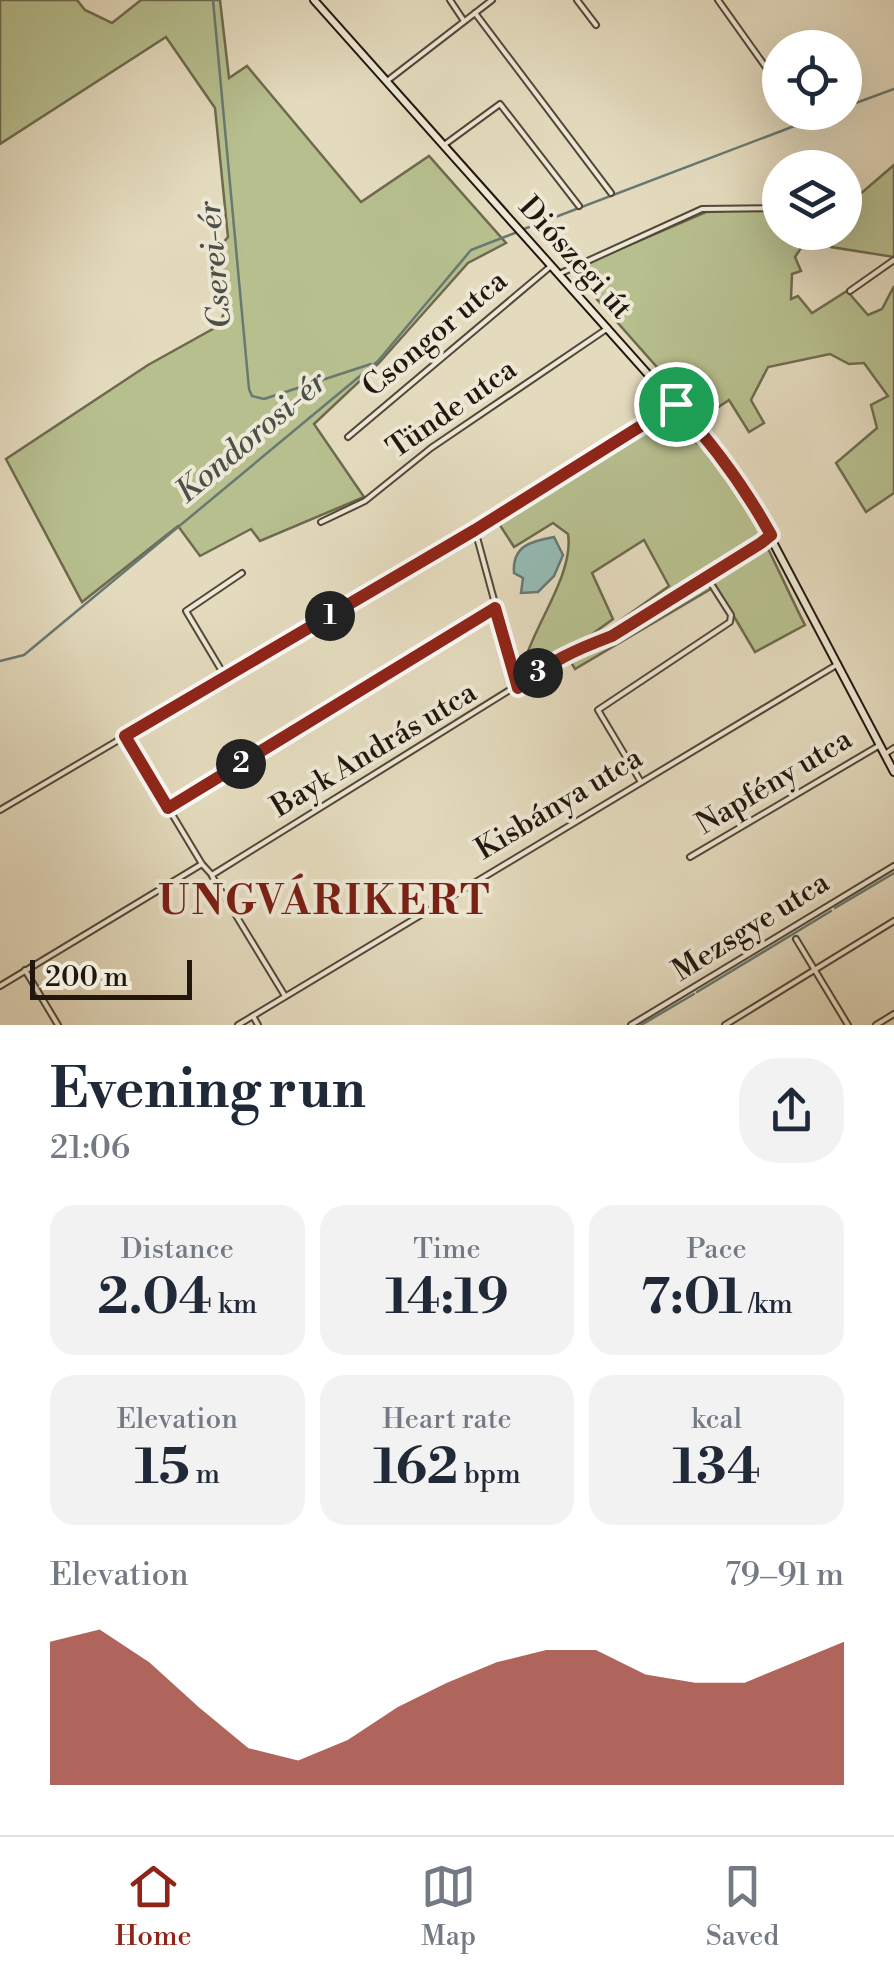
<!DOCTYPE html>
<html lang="en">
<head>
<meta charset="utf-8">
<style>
  body { margin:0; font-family:"Libre Bodoni",serif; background:#f2f2f3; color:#1f2937; height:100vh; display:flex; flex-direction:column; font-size:38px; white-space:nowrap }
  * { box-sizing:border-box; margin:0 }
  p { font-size:32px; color:#747a83 }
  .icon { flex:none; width:55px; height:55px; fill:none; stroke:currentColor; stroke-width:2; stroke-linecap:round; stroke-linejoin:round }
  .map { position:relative; height:1025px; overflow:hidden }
  .details { display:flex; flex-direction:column; background:#fff; flex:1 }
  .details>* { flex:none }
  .controls { position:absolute; left:762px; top:30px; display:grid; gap:20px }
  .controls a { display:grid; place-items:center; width:100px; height:100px; border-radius:50%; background:#fff; box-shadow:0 10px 40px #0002; font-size:50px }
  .scale { position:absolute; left:30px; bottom:25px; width:162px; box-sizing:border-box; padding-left:10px; border:5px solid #23160d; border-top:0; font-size:28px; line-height:35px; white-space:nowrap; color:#23160d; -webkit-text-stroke:8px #ede8d5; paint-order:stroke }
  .pin { position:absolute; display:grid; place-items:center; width:85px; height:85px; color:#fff; margin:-42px; border:5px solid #fff; border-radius:50%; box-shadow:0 2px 10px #0007 }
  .km { position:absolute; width:50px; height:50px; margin:-25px; border-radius:50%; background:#222; color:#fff; font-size:28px; line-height:50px; text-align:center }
  .round { display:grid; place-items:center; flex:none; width:105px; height:105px; border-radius:40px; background:#f2f2f3 }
  .overview { display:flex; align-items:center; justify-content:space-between; height:170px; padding:0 50px }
  h1 { font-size:55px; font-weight:700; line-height:75px }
  .stats { display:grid; grid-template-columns:repeat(3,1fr); gap:15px; height:170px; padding:10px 50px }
  .stats div { display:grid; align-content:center; border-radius:25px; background:#f2f2f3; text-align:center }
  .stats b { font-size:50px; font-weight:700 }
  .stats small { font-size:28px; font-weight:400 }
  .stats p { font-size:28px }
  .chart { height:280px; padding:20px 50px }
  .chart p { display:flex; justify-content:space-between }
  .chart svg { width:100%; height:180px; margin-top:10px; fill:#8f2418; opacity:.7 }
  .tabs { display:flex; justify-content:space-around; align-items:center; height:140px; border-top:2px solid #e0e1e3; background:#fff; font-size:28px; color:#747a83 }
  .tabs a { display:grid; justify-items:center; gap:5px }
  .tabs .selected { color:#8f2418 }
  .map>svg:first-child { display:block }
  .green { fill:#b7bf8f; stroke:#6d6a4e; stroke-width:2.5 }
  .water { fill:#95bbb5; stroke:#677972; stroke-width:2.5 }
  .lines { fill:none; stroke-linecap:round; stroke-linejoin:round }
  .stream { stroke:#677972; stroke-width:2.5 }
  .minor-casing { stroke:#534739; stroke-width:8 }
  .secondary-casing { stroke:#23160d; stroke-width:10 }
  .minor { stroke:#ede8d5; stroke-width:4 }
  .secondary { stroke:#ede8d5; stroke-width:6 }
  .route-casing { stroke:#fff; stroke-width:20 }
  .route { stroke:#8f2418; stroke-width:12 }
  .labels { text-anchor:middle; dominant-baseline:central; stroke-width:8; stroke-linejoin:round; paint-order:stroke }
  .street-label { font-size:30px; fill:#23160d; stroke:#ede8d5 }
  .water-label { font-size:32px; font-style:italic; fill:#4b5048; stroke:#ede8d5 }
  .district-label { font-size:40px; font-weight:bold; letter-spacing:2.5px; fill:#7a1f14; stroke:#ede8d5 }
</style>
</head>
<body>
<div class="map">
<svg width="894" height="1025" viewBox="0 0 894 1025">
  <rect width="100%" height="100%" fill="#e4dbbe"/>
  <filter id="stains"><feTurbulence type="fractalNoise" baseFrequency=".002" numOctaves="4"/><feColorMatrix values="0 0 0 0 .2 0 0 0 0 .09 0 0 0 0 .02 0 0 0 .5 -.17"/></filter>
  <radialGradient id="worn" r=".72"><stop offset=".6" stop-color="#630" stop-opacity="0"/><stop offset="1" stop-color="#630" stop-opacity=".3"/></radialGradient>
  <g class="green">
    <path d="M0 0H77L85 10 112 23 141 0H220L229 78 247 66 361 202 429 156 506 243 468 263 379 363 314 424 364 497 260 541 251 529 200 556 178 526 82 602 6 459 148 365 218 326 229 303 209 259 228 237 215 108 166 37 0 144Z"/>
    <path d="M894 165V257L831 247 821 233 845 232V207Z"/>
    <path d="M780 208V232L811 233 795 257 801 271 792 274 791 299 798 296 812 313 847 291 868 315 882 309 894 286V493L866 512 836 463 877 428 871 405 888 396 864 363 849 364 830 354 768 367 751 400 764 423 749 432 729 400 702 418 571 270 706 212Z"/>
    <path d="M656 419C727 437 772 562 805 625L755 652 716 586 575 669 568 657 669 586 644 540 592 573 613 619 534 676 526 657C538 620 574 571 568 534L553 523 514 547 496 519Z"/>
  </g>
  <path class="water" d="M554 537 563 555 554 576 538 592 521 593 523 578 514 573C512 546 531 541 554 537Z"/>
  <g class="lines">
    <g class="stream">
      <path d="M213 0 249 389 252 396 264 399 371 364"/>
      <path d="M845 107 894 89"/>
      <path d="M524 229 831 112"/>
      <path d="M0 661 24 655 378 361 471 250 515 233"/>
      <path d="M835 908 894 873"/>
      <path d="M697 992 831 911"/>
      <path d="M641 1025 694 994"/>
    </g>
    <g class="minor-casing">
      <g id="minor">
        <path d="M450 0 464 21"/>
        <path d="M577 0 596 25"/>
        <path d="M718 0 780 87"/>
        <path d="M475 13 611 193"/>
        <path d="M387 81 492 0"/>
        <path d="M798 112 803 119"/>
        <path d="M444 145 500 104 579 206"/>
        <path d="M559 274 702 209 780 208"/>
        <path d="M850 291 894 260"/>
        <path d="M348 437 551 266"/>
        <path d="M321 522 365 501 431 448 608 328"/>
        <path d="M475 530 518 688"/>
        <path d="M508 652 532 676"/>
        <path d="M226 678 186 611 242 573"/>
        <path d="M125 736 202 864"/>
        <path d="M885 754 894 748"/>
        <path d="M641 782 598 710 730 622 731 615 708 579"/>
        <path d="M168 808 495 608"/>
        <path d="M0 810 475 530 676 403"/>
        <path d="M690 857 880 745"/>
        <path d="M212 876 285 996"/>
        <path d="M796 939 848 1025"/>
        <path d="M25 970 58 1025"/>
        <path d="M0 986 202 864 212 875 566 655 594 639 612 636 771 535"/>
        <path d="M253 1016 258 1025"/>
        <path d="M238 1025 838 664"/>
        <path d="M631 1025 894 866"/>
        <path d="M725 1025 894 921"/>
        <path d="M876 1025 894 1014"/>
      </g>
    </g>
    <g class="secondary-casing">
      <path id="secondary" d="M314 0 737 474 894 772"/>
    </g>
    <use href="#minor" class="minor"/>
    <use href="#secondary" class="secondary"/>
  </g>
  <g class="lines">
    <g class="route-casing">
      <path id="route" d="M676 404C714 445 744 486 771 535L761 543 612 636C575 650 550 661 518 688L495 608 168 808 125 736 475 530Z"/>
    </g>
    <use href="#route" class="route"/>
  </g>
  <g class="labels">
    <g class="street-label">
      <text transform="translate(575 258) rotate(48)">Diószegi út</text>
      <text transform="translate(435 334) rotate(-40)">Csongor utca</text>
      <text transform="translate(452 409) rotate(-35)">Tünde utca</text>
      <text transform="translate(374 750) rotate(-31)">Bayk András utca</text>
      <text transform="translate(774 782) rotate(-31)">Napfény utca</text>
      <text transform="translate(559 804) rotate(-31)">Kisbánya utca</text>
      <text transform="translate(751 927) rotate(-32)">Mezsgye utca</text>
    </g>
    <g class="water-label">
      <text transform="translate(215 265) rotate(-95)">Cserei-ér</text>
      <text transform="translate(251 437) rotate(-40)">Kondorosi-ér</text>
    </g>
    <g class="district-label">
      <text x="325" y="902">UNGVÁRIKERT</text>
    </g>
  </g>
  <rect width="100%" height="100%" filter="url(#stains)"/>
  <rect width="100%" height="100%" fill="url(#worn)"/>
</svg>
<div class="controls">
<a><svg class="icon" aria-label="locate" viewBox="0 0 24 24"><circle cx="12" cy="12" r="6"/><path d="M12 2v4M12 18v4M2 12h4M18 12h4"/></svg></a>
<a><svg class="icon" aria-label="layers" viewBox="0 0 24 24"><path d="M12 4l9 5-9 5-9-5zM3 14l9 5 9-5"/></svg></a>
</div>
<div class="scale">200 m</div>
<div class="pin" style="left:676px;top:404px;background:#1e9e55"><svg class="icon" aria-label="arrive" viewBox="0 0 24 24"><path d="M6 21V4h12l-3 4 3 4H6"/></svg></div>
<b class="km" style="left:330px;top:616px">1</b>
<b class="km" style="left:241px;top:764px">2</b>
<b class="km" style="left:538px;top:673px">3</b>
</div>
<section class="details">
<div class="overview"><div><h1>Evening run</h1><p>21:06</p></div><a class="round"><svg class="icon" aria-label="share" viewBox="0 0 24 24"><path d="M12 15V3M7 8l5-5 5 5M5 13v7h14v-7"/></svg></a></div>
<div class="stats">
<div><p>Distance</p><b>2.04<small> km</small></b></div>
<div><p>Time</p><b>14:19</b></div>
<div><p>Pace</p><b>7:01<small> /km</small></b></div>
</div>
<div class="stats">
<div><p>Elevation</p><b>15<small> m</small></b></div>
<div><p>Heart rate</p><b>162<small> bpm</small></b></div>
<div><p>kcal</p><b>134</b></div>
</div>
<div class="chart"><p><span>Elevation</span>79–91 m</p>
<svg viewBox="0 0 160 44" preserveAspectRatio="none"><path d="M0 44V9L10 6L20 14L30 25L40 35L50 38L60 33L70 25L80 19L90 14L100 11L110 11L120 17L130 19L140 19L150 14L160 9V44z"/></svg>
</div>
</section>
<nav class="tabs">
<a class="selected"><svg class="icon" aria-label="home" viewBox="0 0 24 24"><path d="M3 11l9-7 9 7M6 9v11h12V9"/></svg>Home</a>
<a><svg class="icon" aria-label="map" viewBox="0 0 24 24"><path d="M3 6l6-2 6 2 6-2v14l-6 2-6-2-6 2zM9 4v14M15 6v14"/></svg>Map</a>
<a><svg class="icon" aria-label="saved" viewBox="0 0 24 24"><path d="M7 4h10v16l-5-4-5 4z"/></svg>Saved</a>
</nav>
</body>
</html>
